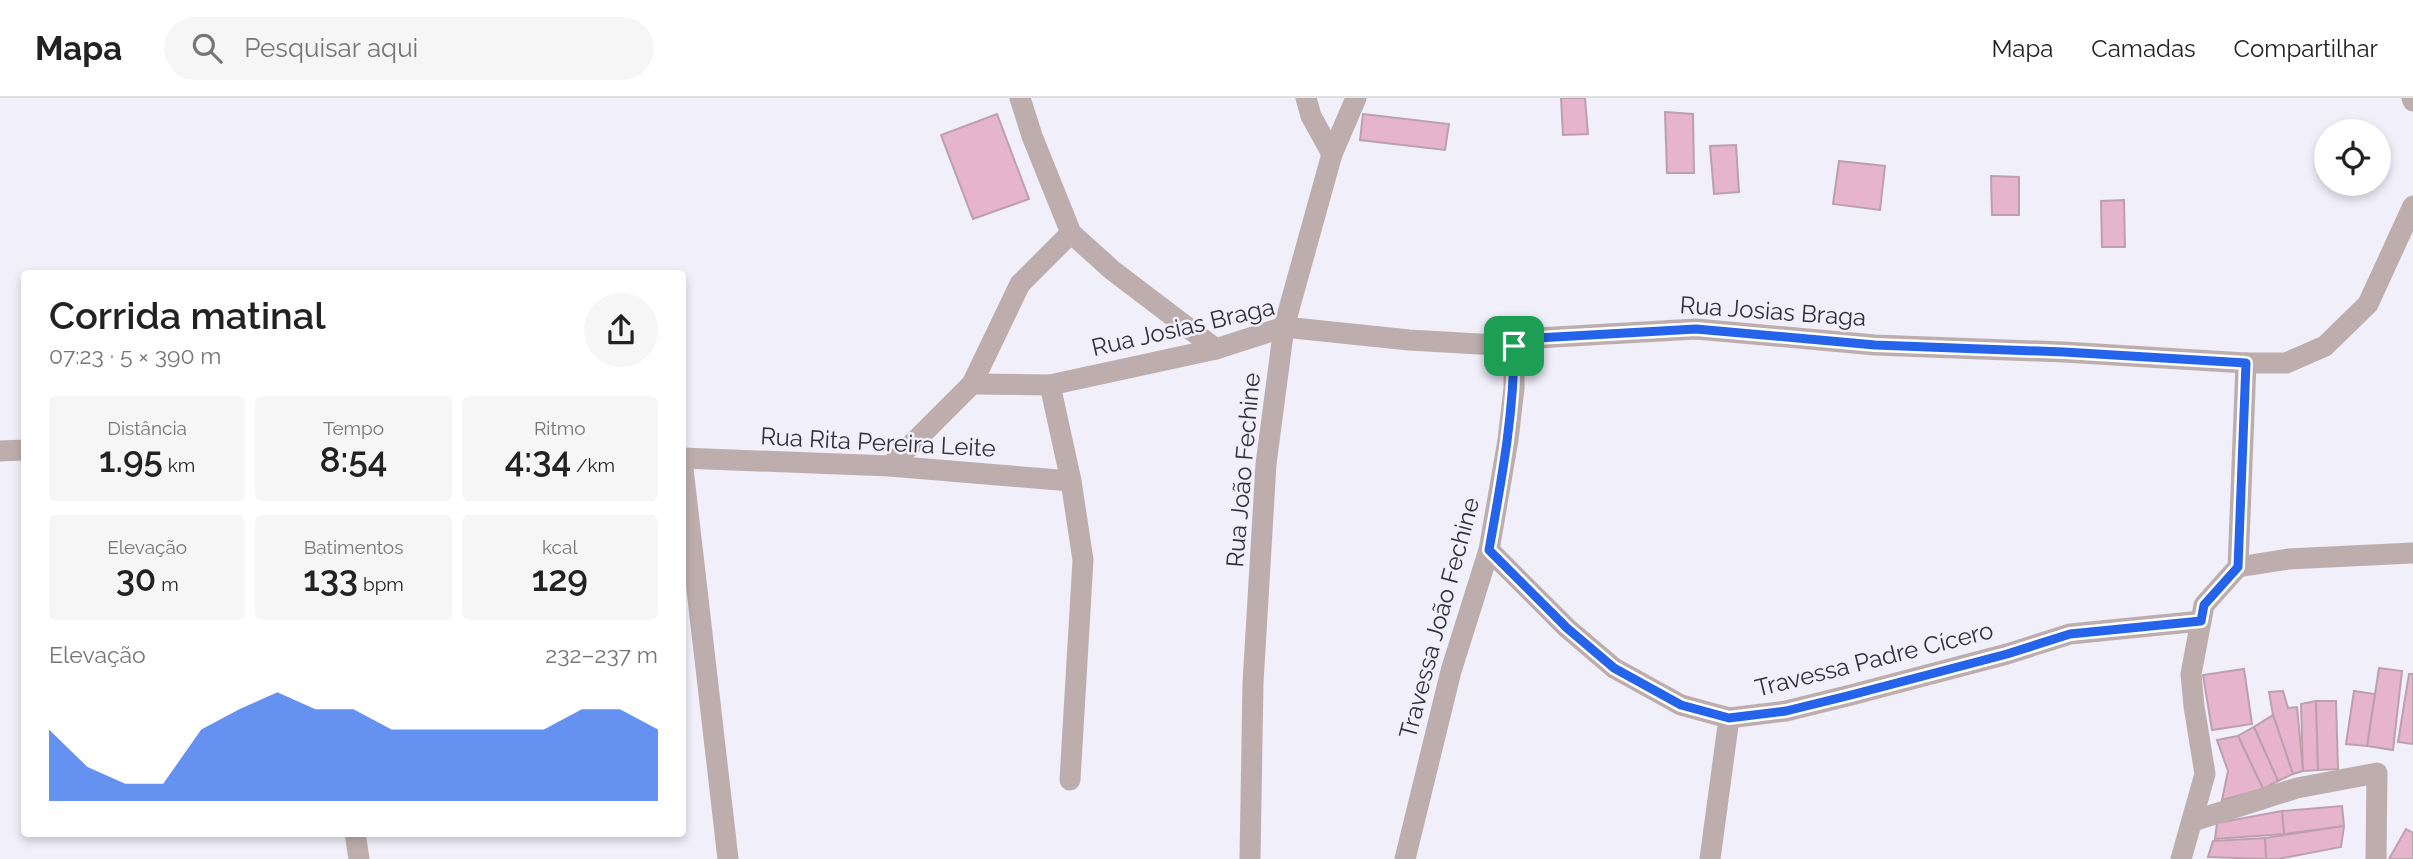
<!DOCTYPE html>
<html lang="pt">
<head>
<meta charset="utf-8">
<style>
  body { margin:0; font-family:Raleway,sans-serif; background:#f6f6f6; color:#222; height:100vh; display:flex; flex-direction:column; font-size:26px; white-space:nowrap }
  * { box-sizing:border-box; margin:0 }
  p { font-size:23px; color:#767676 }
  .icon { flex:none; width:38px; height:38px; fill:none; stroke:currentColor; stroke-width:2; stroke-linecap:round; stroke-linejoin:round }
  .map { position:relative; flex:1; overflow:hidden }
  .side { position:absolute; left:21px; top:172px; width:665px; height:567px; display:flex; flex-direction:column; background:#fff; border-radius:7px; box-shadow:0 4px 10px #0003 }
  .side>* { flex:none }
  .controls { position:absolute; left:2314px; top:21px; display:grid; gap:14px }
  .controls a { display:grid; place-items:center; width:77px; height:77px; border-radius:50%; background:#fff; box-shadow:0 4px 10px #0003; font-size:35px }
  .pin { position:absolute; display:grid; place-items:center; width:60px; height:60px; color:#fff; margin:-30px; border-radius:14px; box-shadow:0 4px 10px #0006 }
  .round { display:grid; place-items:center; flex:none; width:74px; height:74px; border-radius:37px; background:#f6f6f6 }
  .overview { display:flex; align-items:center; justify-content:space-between; height:119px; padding:0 28px }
  h1 { font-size:38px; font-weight:600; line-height:52px }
  .figures { display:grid; grid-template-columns:repeat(3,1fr); gap:10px; height:119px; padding:7px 28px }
  .figures div { display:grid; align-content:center; border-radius:7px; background:#f6f6f6; text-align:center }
  .figures b { font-size:35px; font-weight:600 }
  .figures small { font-size:19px; font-weight:400 }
  .figures p { font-size:19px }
  .chart { height:196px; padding:14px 28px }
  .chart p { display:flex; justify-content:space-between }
  .chart svg { width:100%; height:126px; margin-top:7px; fill:#2563eb; opacity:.7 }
  header { display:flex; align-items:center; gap:42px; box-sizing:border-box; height:98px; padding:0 35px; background:#fff; border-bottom:2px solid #e0e0e0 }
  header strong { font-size:33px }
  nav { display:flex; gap:38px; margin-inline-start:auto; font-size:24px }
  .search { width:490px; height:63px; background:#f6f6f6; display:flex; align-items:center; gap:18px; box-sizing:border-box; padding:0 24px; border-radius:38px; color:#767676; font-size:26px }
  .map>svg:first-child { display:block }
  .building { fill:#e6b4cc; stroke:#bda0ae; stroke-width:2 }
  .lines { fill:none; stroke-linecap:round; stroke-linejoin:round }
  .minor { stroke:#bdaead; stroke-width:21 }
  .route-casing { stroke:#fff; stroke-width:14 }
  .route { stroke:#2563eb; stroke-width:9 }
  .labels { text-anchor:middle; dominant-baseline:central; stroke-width:5; stroke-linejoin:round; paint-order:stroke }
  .street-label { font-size:24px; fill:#32303b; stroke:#f0effa }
</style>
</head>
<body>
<header>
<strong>Mapa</strong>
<div class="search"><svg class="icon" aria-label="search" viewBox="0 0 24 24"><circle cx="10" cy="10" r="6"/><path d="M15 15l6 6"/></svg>Pesquisar aqui</div>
<nav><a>Mapa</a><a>Camadas</a><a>Compartilhar</a></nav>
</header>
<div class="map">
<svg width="2413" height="761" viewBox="0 0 2413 761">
  <rect width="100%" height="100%" fill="#f0effa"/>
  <g class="building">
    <path d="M1561 0H1585L1588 36 1563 37Z"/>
    <path d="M1665 14 1693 16 1694 75H1667Z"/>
    <path d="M997 16 1029 101 973 121 941 37Z"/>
    <path d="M1363 16 1449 26 1445 52 1360 42Z"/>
    <path d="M1736 47 1739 94 1714 96 1710 48Z"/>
    <path d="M1839 63 1885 68 1880 112 1833 106Z"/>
    <path d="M1991 78 2019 79V117H1992Z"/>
    <path d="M2124 102 2125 149H2102L2101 103Z"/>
    <path d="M2379 570 2402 573 2393 652 2367 648Z"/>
    <path d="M2244 571 2252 626 2212 632 2203 577Z"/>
    <path d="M2409 576H2413V646L2398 644Z"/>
    <path d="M2283 593 2288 610 2297 609 2303 673 2293 676 2273 617 2269 594Z"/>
    <path d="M2354 593 2375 596 2367 648 2346 646Z"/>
    <path d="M2316 603 2318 672 2303 673 2301 606Z"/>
    <path d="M2316 603H2336L2338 671 2318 672Z"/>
    <path d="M2273 617 2293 676 2278 683 2254 629Z"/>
    <path d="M2254 629 2278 683 2263 691 2238 638Z"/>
    <path d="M2238 638 2263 691 2222 702 2228 673 2217 642Z"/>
    <path d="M2342 708 2344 728 2284 736 2282 713Z"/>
    <path d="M2282 713 2284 736 2215 741 2217 725Z"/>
    <path d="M2344 728 2341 749 2278 761H2266L2265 740Z"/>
    <path d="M2406 731 2413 735V761H2389Z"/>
    <path d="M2265 740 2266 761 2208 759 2213 743Z"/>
  </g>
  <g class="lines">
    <g class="minor">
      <path d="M1020 0 1032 38 1071 135 1112 172 1216 251"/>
      <path d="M1306 0 1311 18 1332 56"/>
      <path d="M2412 0 2413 3"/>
      <path d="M972 286 1050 287 1216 251 1284 229 1409 242 1514 248 1537 240 1696 231 1875 247 2064 254 2246 265H2286L2325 248 2368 206 2413 108"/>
      <path d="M1050 287 1071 383 1083 462 1070 682"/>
      <path d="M0 353 24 352"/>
      <path d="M682 360 890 368 1071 383"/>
      <path d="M682 362 728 761"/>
      <path d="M890 368 972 286 1020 186 1071 135"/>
      <path d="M1489 452 1567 530 1614 570 1681 607 1729 620 1786 613 1851 597 2007 556 2070 536 2201 523"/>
      <path d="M2238 469 2288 461 2413 455"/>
      <path d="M2193 723 2297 690 2377 675 2376 761"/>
      <path d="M355 735 359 761"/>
      <path d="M1250 761 1253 585 1266 366 1284 229 1332 56 1356 0"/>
      <path d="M1405 761 1451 573 1489 452 1508 342 1514 290V248"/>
      <path d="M1710 761 1729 620"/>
      <path d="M2181 761 2205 676 2194 608 2191 576 2204 507 2238 469 2246 265"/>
    </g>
  </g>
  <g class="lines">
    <g class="route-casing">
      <path id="route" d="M1696 231 1875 247 2064 254 2246 265 2238 469 2204 507 2201 523 2070 536 2007 556 1851 597 1786 613 1729 620 1681 607 1614 570 1567 530 1489 452C1501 384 1514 317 1514 248L1537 240Z"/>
    </g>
    <use href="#route" class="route"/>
  </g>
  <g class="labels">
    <g class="street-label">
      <text transform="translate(1773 213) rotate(4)">Rua Josias Braga</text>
      <text transform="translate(1183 229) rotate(-13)">Rua Josias Braga</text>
      <text transform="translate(878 344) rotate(3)">Rua Rita Pereira Leite</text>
      <text transform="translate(1243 372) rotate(-85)">Rua João Fechine</text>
      <text transform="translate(1439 520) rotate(-75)">Travessa João Fechine</text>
      <text transform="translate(1874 561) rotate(-14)">Travessa Padre Cícero</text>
    </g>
  </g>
</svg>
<div class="controls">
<a><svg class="icon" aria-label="locate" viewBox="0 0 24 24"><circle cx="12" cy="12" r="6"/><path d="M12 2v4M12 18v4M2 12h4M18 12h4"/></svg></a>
</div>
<div class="pin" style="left:1514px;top:248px;background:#1e9e55"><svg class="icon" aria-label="arrive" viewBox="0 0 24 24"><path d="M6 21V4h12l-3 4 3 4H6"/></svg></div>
<section class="side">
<div class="overview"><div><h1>Corrida matinal</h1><p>07:23 · 5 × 390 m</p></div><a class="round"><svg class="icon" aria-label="share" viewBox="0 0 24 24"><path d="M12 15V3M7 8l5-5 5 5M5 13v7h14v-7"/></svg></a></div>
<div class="figures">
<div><p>Distância</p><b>1.95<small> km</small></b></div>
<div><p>Tempo</p><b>8:54</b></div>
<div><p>Ritmo</p><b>4:34<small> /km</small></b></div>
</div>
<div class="figures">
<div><p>Elevação</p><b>30<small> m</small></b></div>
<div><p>Batimentos</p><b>133<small> bpm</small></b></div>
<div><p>kcal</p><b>129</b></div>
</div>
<div class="chart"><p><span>Elevação</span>232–237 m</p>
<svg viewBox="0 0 160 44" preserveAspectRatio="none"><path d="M0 44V19L10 32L20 38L30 38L40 19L50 12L60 6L70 12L80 12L90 19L100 19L110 19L120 19L130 19L140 12L150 12L160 19V44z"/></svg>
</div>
</section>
</div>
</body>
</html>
